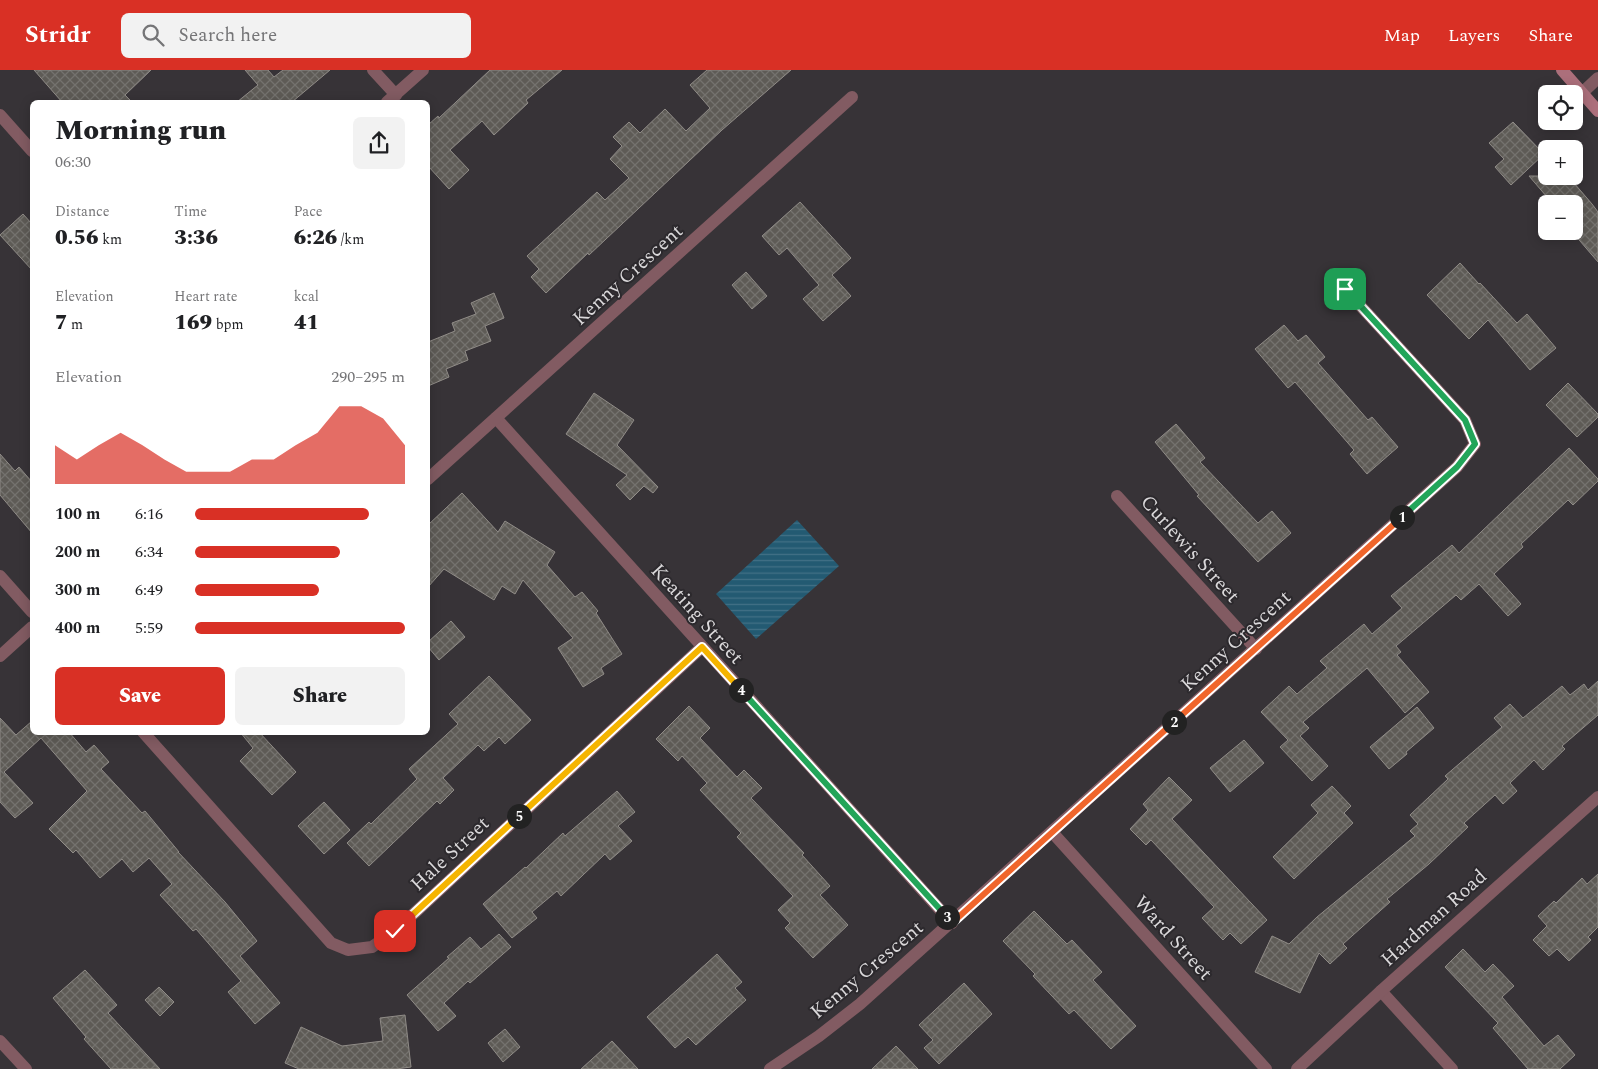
<!DOCTYPE html>
<html lang="en">
<head>
<meta charset="utf-8">
<style>
  body { margin:0; font-family:Spectral,serif; background:#f2f2f2; color:#202124; height:100vh; display:flex; flex-direction:column; font-size:19px; white-space:nowrap }
  * { box-sizing:border-box; margin:0 }
  p { font-size:16px; color:#757577 }
  .icon { flex:none; width:28px; height:28px; fill:none; stroke:currentColor; stroke-width:2; stroke-linecap:round; stroke-linejoin:round }
  .map { position:relative; flex:1; overflow:hidden }
  .drawer { position:absolute; left:30px; top:30px; width:400px; height:635px; display:flex; flex-direction:column; background:#fff; border-radius:8px; box-shadow:0 2px 12px #0003 }
  .drawer>* { flex:none }
  .fabs { position:absolute; left:1538px; top:15px; display:grid; gap:10px }
  .fabs a { display:grid; place-items:center; width:45px; height:45px; border-radius:8px; background:#fff; box-shadow:0 2px 12px #0003; font-size:25px }
  .pin { position:absolute; display:grid; place-items:center; width:42px; height:42px; color:#fff; margin:-21px; border-radius:10px; box-shadow:0 2px 8px #0006 }
  .km { position:absolute; width:25px; height:25px; margin:-12px; border-radius:50%; background:#222; color:#fff; font-size:14px; line-height:25px; text-align:center }
  .round { display:grid; place-items:center; flex:none; width:52px; height:52px; border-radius:8px; background:#f2f2f2 }
  .headline { display:flex; align-items:center; justify-content:space-between; height:85px; padding:0 25px }
  h1 { font-size:28px; font-weight:800; line-height:38px }
  .metrics { display:grid; grid-template-columns:repeat(3,1fr); gap:8px; height:85px; padding:5px 25px }
  .metrics div { display:grid; align-content:center }
  .metrics b { font-size:21px; font-weight:800 }
  .metrics small { font-size:14px; font-weight:400 }
  .metrics p { font-size:14px }
  .chart { height:140px; padding:10px 25px }
  .chart p { display:flex; justify-content:space-between }
  .chart svg { width:100%; height:90px; margin-top:5px; fill:#d93025; opacity:.7 }
  .primary-button { display:flex; gap:10px; margin-top:auto; padding:10px 25px }
  .primary-button a { flex:1; height:58px; border-radius:8px; background:#d93025; color:#fff; font-size:20px; font-weight:800; line-height:58px; text-align:center }
  .primary-button a+a { background:#f2f2f2; color:#202124 }
  ul { padding:0 25px; list-style:none; font-size:16px }
  li { display:grid; grid-template-columns:80px 60px 1fr; align-items:center; height:38px }
  li i { height:12px; border-radius:6px; background:#d93025 }
  header { display:flex; align-items:center; gap:30px; box-sizing:border-box; height:70px; padding:0 25px; background:#d93025; color:#fff }
  header strong { font-size:24px }
  nav { display:flex; gap:28px; margin-inline-start:auto; font-size:18px }
  .search { width:350px; height:45px; background:#f2f2f2; display:flex; align-items:center; gap:12px; box-sizing:border-box; padding:0 18px; border-radius:8px; color:#757577; font-size:19px }
  .map>svg:first-child { display:block }
  .water { fill:url(#water-rules) }
  .building { fill:url(#building-cross-hatch); stroke:#908c87 }
  .lines { fill:none; stroke-linecap:round; stroke-linejoin:round }
  .street { stroke:#825b62; stroke-width:12 }
  .secondary { stroke:#ac6f7b; stroke-width:12 }
  .split-1-casing { stroke:#fff; stroke-width:10 }
  .split-2-casing { stroke:#fff; stroke-width:10 }
  .split-3-casing { stroke:#fff; stroke-width:10 }
  .split-4-casing { stroke:#fff; stroke-width:10 }
  .split-5-casing { stroke:#fff; stroke-width:10 }
  .split-6-casing { stroke:#fff; stroke-width:10 }
  .split-1 { stroke:#22a559; stroke-width:6 }
  .split-2 { stroke:#f0652b; stroke-width:6 }
  .split-3 { stroke:#f0652b; stroke-width:6 }
  .split-4 { stroke:#22a559; stroke-width:6 }
  .split-5 { stroke:#f5b400; stroke-width:6 }
  .split-6 { stroke:#f5b400; stroke-width:6 }
  .labels { text-anchor:middle; dominant-baseline:central; stroke-width:4; stroke-linejoin:round; paint-order:stroke }
  .street-label { font-size:20px; fill:#dad8da; stroke:#2c292d }
</style>
</head>
<body>
<header>
<strong>Stridr</strong>
<div class="search"><svg class="icon" aria-label="search" viewBox="0 0 24 24"><circle cx="10" cy="10" r="6"/><path d="M15 15l6 6"/></svg>Search here</div>
<nav><a>Map</a><a>Layers</a><a>Share</a></nav>
</header>
<div class="map">
<svg width="1598" height="999" viewBox="0 0 1598 999">
  <defs>
    <pattern id="water-rules" width="6" height="5" patternUnits="userSpaceOnUse" patternTransform="scale(1.25)"><rect width="6" height="5" fill="#235a72"/><path d="M0 2.5h6" fill="none" stroke="#427186"/></pattern>
    <pattern id="building-cross-hatch" width="8" height="8" patternUnits="userSpaceOnUse" patternTransform="scale(1.25)"><rect width="8" height="8" fill="#5e5b56"/><path d="M0 0l8 8M0 8l8-8" fill="none" stroke="#74726e"/></pattern>
  </defs>
  <rect width="100%" height="100%" fill="#373337"/>
  <path class="water" d="M797 450 839 496 756 569 716 524Z"/>
  <g class="building">
    <path d="M34 0H151L125 25 132 32H62Z"/>
    <path d="M245 0H268L274 7 283 0H330L292 32H237L258 15Z"/>
    <path d="M490 0H562L526 30 528 33 494 65 482 51 450 80 469 100 449 119 428 96V55L438 46 439 48Z"/>
    <path d="M707 0H791L722 60 589 185 588 183 546 223 531 207 539 199 527 186 597 122 605 130 629 108 610 89 622 76 613 67 629 52 640 63 665 39 686 61 710 38 690 15Z"/>
    <path d="M1513 52 1544 84 1511 115 1495 97 1504 89 1489 73Z"/>
    <path d="M1529 106H1568L1592 134 1598 142V192L1574 164V134H1553Z"/>
    <path d="M800 132 851 188 832 205 851 226 823 251 803 229 819 215 787 178 779 185 762 166Z"/>
    <path d="M23 144 32 154V200L0 165Z"/>
    <path d="M1460 193 1479 214 1480 213 1517 253 1527 244 1556 278 1530 300 1488 250 1469 269 1427 225Z"/>
    <path d="M746 202 767 226 752 239 732 215Z"/>
    <path d="M494 223 504 248 485 256 491 271 465 281 468 290 446 299 449 307 428 316V272L455 261 452 253 476 244 471 233Z"/>
    <path d="M1284 255 1298 271 1306 265 1325 287 1318 293 1368 350 1372 347 1398 377 1367 404 1350 384 1354 380 1295 312 1288 318 1255 279Z"/>
    <path d="M1568 313 1598 344V347L1577 367 1546 335Z"/>
    <path d="M594 323 634 350 617 375 658 417 653 423 644 416 630 430 616 415 627 405 566 364Z"/>
    <path d="M1176 354 1205 388 1200 392 1258 453 1272 441 1291 463 1258 492 1197 426 1199 425 1155 372Z"/>
    <path d="M1569 378 1598 409V411L1573 435 1568 430 1521 474 1523 477 1494 504 1521 534 1508 546 1479 514 1461 530 1456 525 1396 576 1401 582 1397 585 1429 622 1405 643 1367 598 1303 652 1309 658 1300 666 1328 696 1312 711 1280 677 1288 670 1261 642 1289 616 1297 624 1327 598 1320 591 1364 554 1372 564 1402 538 1391 526 1452 475 1459 483Z"/>
    <path d="M0 384 15 401 19 397 32 412V463L0 425Z"/>
    <path d="M462 423 498 462 505 451 555 482 547 495 575 527 582 522 598 541 596 543 622 584 601 598 604 604 583 617 558 578 573 568 523 510 515 524 502 516 494 530 444 499 428 517V455Z"/>
    <path d="M451 551 465 567 439 590 428 577V572Z"/>
    <path d="M489 606 531 650 505 674 499 667 484 681 478 675 443 708 454 720 440 734 437 731 369 796 347 773 369 752 371 754 417 709 409 699 458 654 449 644Z"/>
    <path d="M1598 611V645L1562 676 1565 679 1543 700 1534 690 1510 713 1517 721 1503 734 1495 725 1464 753 1468 757 1429 794 1387 829 1390 832 1343 874 1347 878 1330 894 1319 883 1300 923 1255 902 1272 866 1289 874 1317 847 1415 766 1410 761 1418 754 1410 745 1448 709 1445 706 1502 657 1494 648 1510 634 1523 648 1562 616 1570 625 1584 614 1588 620Z"/>
    <path d="M689 636 710 658 700 668 737 707 744 700 762 718 751 728 804 783 802 785 830 816 820 825 848 855 813 888 785 858 790 853 778 840 793 826 737 767 741 763 700 720 707 713 682 686 678 691 656 669Z"/>
    <path d="M1417 637 1434 658 1406 682 1407 684 1389 699 1370 677Z"/>
    <path d="M0 648 16 665 32 651V662H69L86 682 94 675 109 692 101 699 142 743 145 741 179 782H178L225 832 257 871 240 886 280 933 255 954 228 922 241 911 196 859 193 861 160 825 172 814 149 788 133 802 122 789 100 808 76 780 73 783 49 759 87 721 41 668 4 702 33 733 15 748 0 732Z"/>
    <path d="M240 662H259L296 702 272 725 240 691 253 678Z"/>
    <path d="M1244 670 1264 693 1230 722 1210 698Z"/>
    <path d="M1169 707 1192 730 1172 749 1267 850 1241 874 1230 863 1223 870 1202 848 1214 837 1151 770 1146 775 1130 759 1148 740 1143 734Z"/>
    <path d="M1332 716 1351 736 1344 743 1353 753 1294 809 1273 787 1318 743 1311 735Z"/>
    <path d="M617 721 635 742 618 756 632 771 610 790 605 784 561 826 557 821 532 842 537 848 512 868 483 834 525 797 526 798 563 763 565 766Z"/>
    <path d="M324 732 350 760 324 784 298 756Z"/>
    <path d="M1598 804V857L1588 867 1591 870 1569 891 1557 879 1549 886 1533 870 1547 856 1538 846 1554 831 1556 833 1582 808 1587 814Z"/>
    <path d="M1034 841 1067 874 1072 870 1102 902 1093 910 1136 956 1111 979 1074 940 1069 944 1033 906 1035 904 1003 871Z"/>
    <path d="M499 864 511 877 470 913 468 911 444 933 456 946 438 961 407 925 449 888 447 887 470 867 481 879Z"/>
    <path d="M1463 879 1485 902 1493 894 1514 916 1502 927 1544 976 1558 965 1575 985 1560 999H1528L1493 958 1498 953 1445 897Z"/>
    <path d="M717 884 742 912 735 918 746 930 696 975 688 967 675 978 647 947Z"/>
    <path d="M85 900 117 935 108 943 160 999H111L84 969 86 967 53 928Z"/>
    <path d="M964 913 992 944 939 994 924 978 933 970 919 955Z"/>
    <path d="M159 917 174 932 160 946 145 930Z"/>
    <path d="M405 945 411 997 396 999H299L285 993 301 957 342 976 383 971 380 948Z"/>
    <path d="M505 959 520 977 503 992 488 973Z"/>
    <path d="M612 971 638 999H581Z"/>
    <path d="M896 976 918 999H872Z"/>
  </g>
  <g class="lines">
    <g class="street">
      <path d="M373 0 396 25"/>
      <path d="M1582 23 1598 8"/>
      <path d="M387 32 423 0"/>
      <path d="M0 45 32 81"/>
      <path d="M496 348 952 853"/>
      <path d="M428 409 852 27"/>
      <path d="M1117 426 1256 579"/>
      <path d="M0 506 32 542"/>
      <path d="M0 586 32 557"/>
      <path d="M143 662 331 873 348 880 372 877 395 861 702 577"/>
      <path d="M1052 762 1266 999"/>
      <path d="M1381 921 1452 999"/>
      <path d="M0 971 26 999"/>
      <path d="M770 999 819 966 860 934 1457 397 1475 374 1465 350 1345 219"/>
      <path d="M1297 999 1381 921 1598 727"/>
    </g>
    <path class="secondary" d="M1562 0 1598 41"/>
  </g>
  <g class="lines">
    <g class="split-1-casing">
      <path id="split-1" d="M1345 219 1465 350 1475 374 1457 397 1402 447"/>
    </g>
    <g class="split-2-casing">
      <path id="split-2" d="M1174 652 1402 447"/>
    </g>
    <g class="split-3-casing">
      <path id="split-3" d="M947 847 952 853 1174 652"/>
    </g>
    <g class="split-4-casing">
      <path id="split-4" d="M741 620 947 847"/>
    </g>
    <g class="split-5-casing">
      <path id="split-5" d="M519 746 702 577 741 620"/>
    </g>
    <g class="split-6-casing">
      <path id="split-6" d="M395 861 519 746"/>
    </g>
    <use href="#split-1" class="split-1"/>
    <use href="#split-2" class="split-2"/>
    <use href="#split-3" class="split-3"/>
    <use href="#split-4" class="split-4"/>
    <use href="#split-5" class="split-5"/>
    <use href="#split-6" class="split-6"/>
  </g>
  <g class="labels">
    <g class="street-label">
      <text transform="translate(628 205) rotate(-42)">Kenny Crescent</text>
      <text transform="translate(1190 479) rotate(48)">Curlewis Street</text>
      <text transform="translate(697 544) rotate(48)">Keating Street</text>
      <text transform="translate(1236 571) rotate(-42)">Kenny Crescent</text>
      <text transform="translate(450 784) rotate(-43)">Hale Street</text>
      <text transform="translate(1434 848) rotate(-42)">Hardman Road</text>
      <text transform="translate(1173 868) rotate(48)">Ward Street</text>
      <text transform="translate(867 900) rotate(-40)">Kenny Crescent</text>
    </g>
  </g>
</svg>
<div class="fabs">
<a><svg class="icon" aria-label="locate" viewBox="0 0 24 24"><circle cx="12" cy="12" r="6"/><path d="M12 2v4M12 18v4M2 12h4M18 12h4"/></svg></a>
<a>+</a>
<a>−</a>
</div>
<div class="pin" style="left:1345px;top:219px;background:#1e9e55"><svg class="icon" aria-label="arrive" viewBox="0 0 24 24"><path d="M6 21V4h12l-3 4 3 4H6"/></svg></div>
<div class="pin" style="left:395px;top:861px;background:#d93025"><svg class="icon" aria-label="check" viewBox="0 0 24 24"><path d="M5 12l5 5 9-10"/></svg></div>
<b class="km" style="left:1402px;top:447px">1</b>
<b class="km" style="left:1174px;top:652px">2</b>
<b class="km" style="left:947px;top:847px">3</b>
<b class="km" style="left:741px;top:620px">4</b>
<b class="km" style="left:519px;top:746px">5</b>
<section class="drawer">
<div class="headline"><div><h1>Morning run</h1><p>06:30</p></div><a class="round"><svg class="icon" aria-label="share" viewBox="0 0 24 24"><path d="M12 15V3M7 8l5-5 5 5M5 13v7h14v-7"/></svg></a></div>
<div class="metrics">
<div><p>Distance</p><b>0.56<small> km</small></b></div>
<div><p>Time</p><b>3:36</b></div>
<div><p>Pace</p><b>6:26<small> /km</small></b></div>
</div>
<div class="metrics">
<div><p>Elevation</p><b>7<small> m</small></b></div>
<div><p>Heart rate</p><b>169<small> bpm</small></b></div>
<div><p>kcal</p><b>41</b></div>
</div>
<div class="chart"><p><span>Elevation</span>290–295 m</p>
<svg viewBox="0 0 160 44" preserveAspectRatio="none"><path d="M0 44V25L10 32L20 25L30 19L40 25L50 32L60 38L70 38L80 38L90 32L100 32L110 25L120 19L130 6L140 6L150 12L160 25V44z"/></svg>
</div>
<ul>
<li><b>100 m</b>6:16<i style="width:83%"></i></li>
<li><b>200 m</b>6:34<i style="width:69%"></i></li>
<li><b>300 m</b>6:49<i style="width:59%"></i></li>
<li><b>400 m</b>5:59<i style="width:100%"></i></li>
</ul>
<div class="primary-button"><a>Save</a><a>Share</a></div>
</section>
</div>
</body>
</html>
